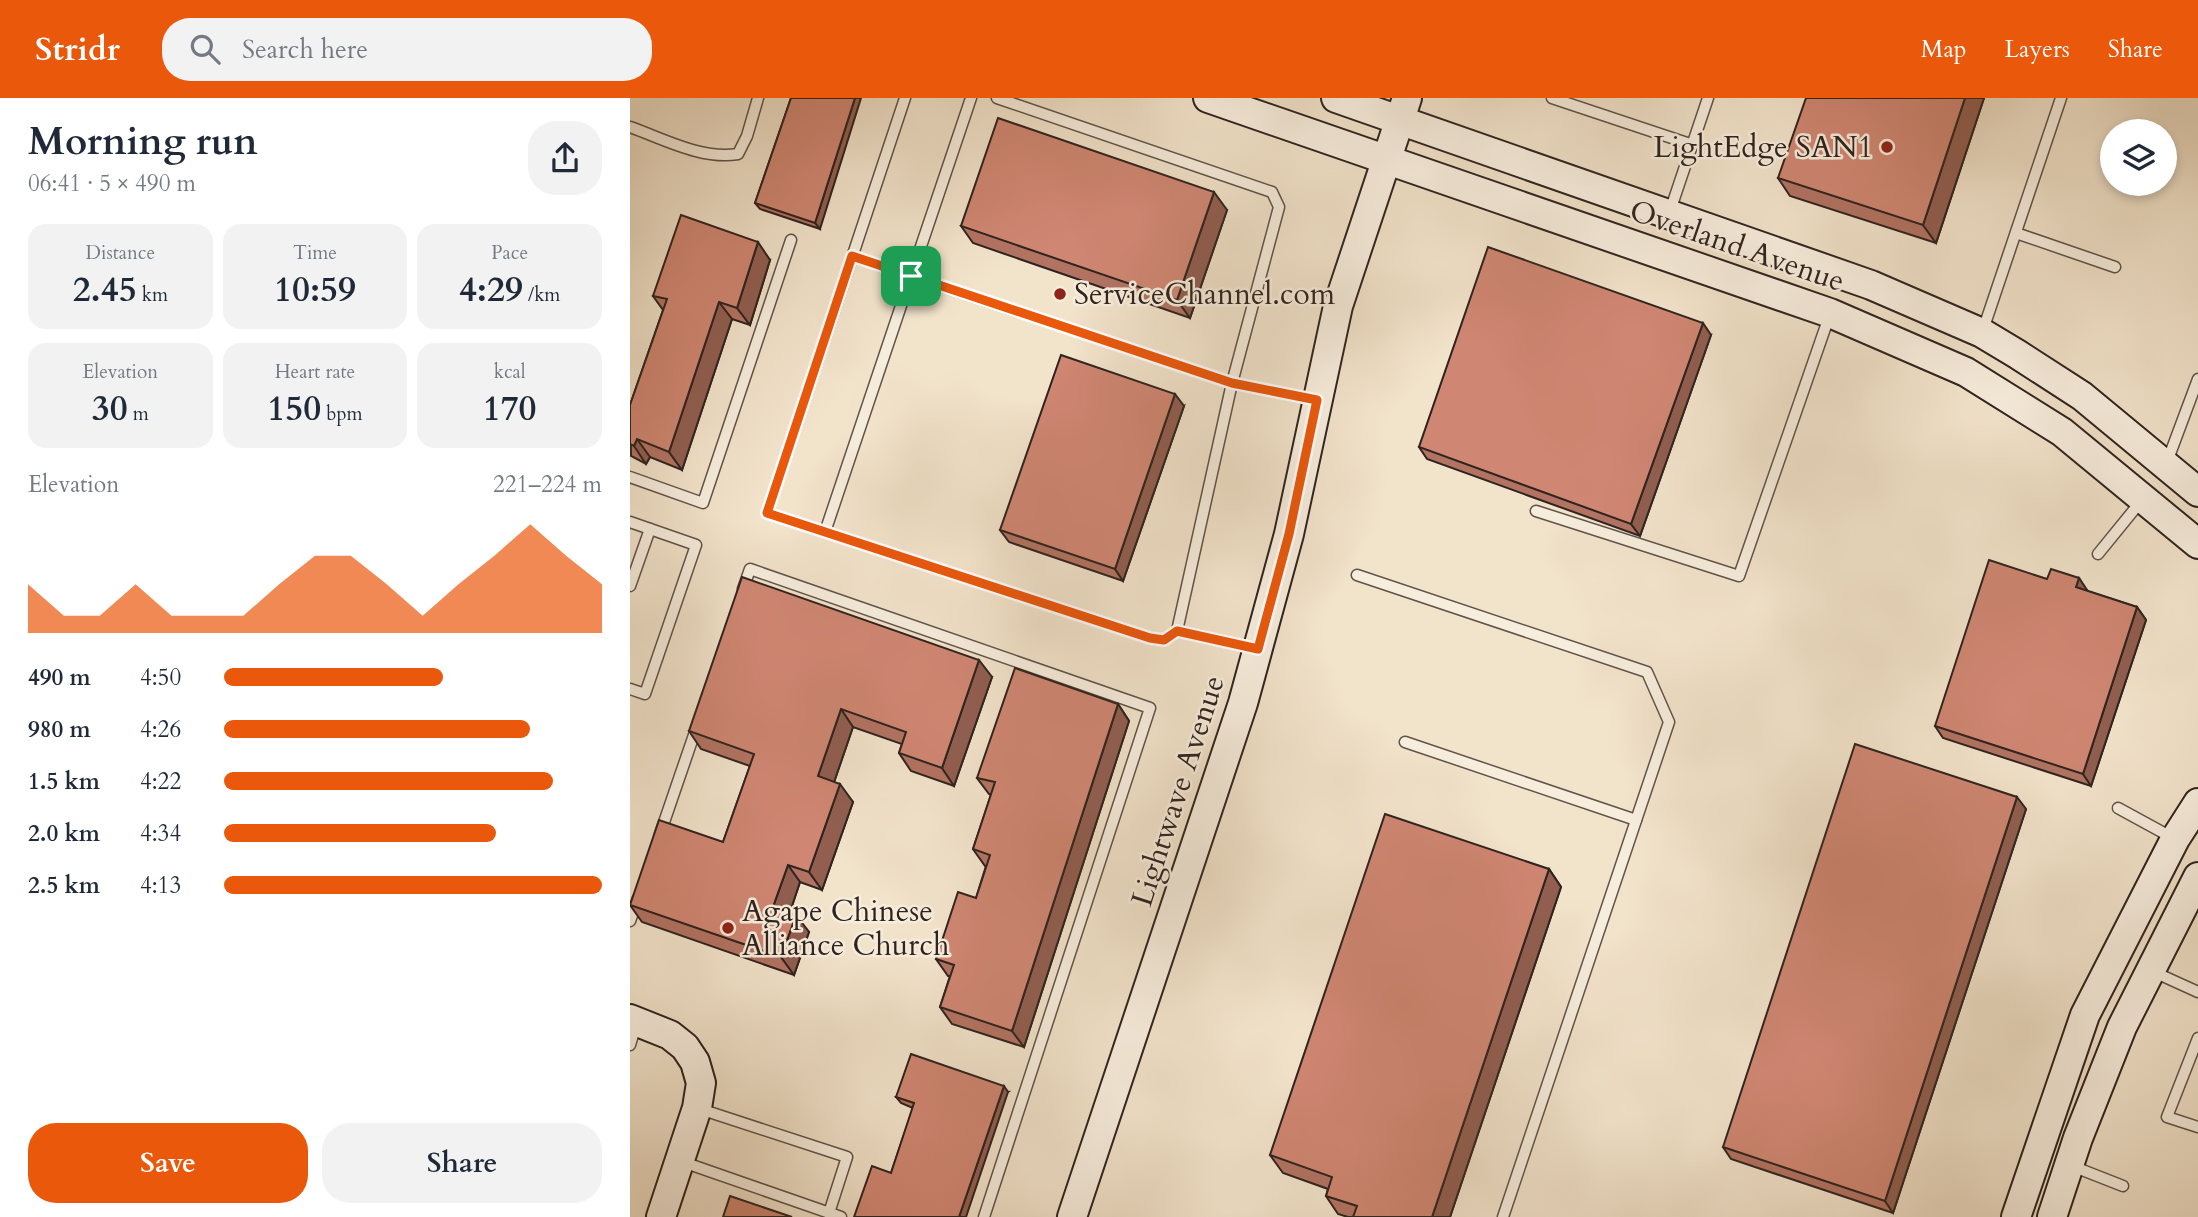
<!DOCTYPE html>
<html lang="en">
<head>
<meta charset="utf-8">
<style>
  body { margin:0; font-family:Cardo,serif; background:#f2f2f3; color:#1f2937; height:100vh; display:flex; flex-direction:column; font-size:26px; white-space:nowrap }
  * { box-sizing:border-box; margin:0 }
  p { font-size:23px; color:#747a83 }
  .icon { flex:none; width:38px; height:38px; fill:none; stroke:currentColor; stroke-width:2; stroke-linecap:round; stroke-linejoin:round }
  .map { position:relative; flex:1; overflow:hidden }
  .panel { display:flex; flex-direction:column; background:#fff; width:630px }
  .panel>* { flex:none }
  .tools { position:absolute; left:1470px; top:21px; display:grid; gap:14px }
  .tools a { display:grid; place-items:center; width:77px; height:77px; border-radius:50%; background:#fff; box-shadow:0 4px 10px #0003; font-size:35px }
  .pin { position:absolute; display:grid; place-items:center; width:60px; height:60px; color:#fff; margin:-30px; border-radius:14px; box-shadow:0 4px 10px #0006 }
  .round { display:grid; place-items:center; flex:none; width:74px; height:74px; border-radius:28px; background:#f2f2f3 }
  .summary { display:flex; align-items:center; justify-content:space-between; height:119px; padding:0 28px }
  h1 { font-size:38px; font-weight:700; line-height:52px }
  .metrics { display:grid; grid-template-columns:repeat(3,1fr); gap:10px; height:119px; padding:7px 28px }
  .metrics div { display:grid; align-content:center; border-radius:18px; background:#f2f2f3; text-align:center }
  .metrics b { font-size:35px; font-weight:700 }
  .metrics small { font-size:19px; font-weight:400 }
  .metrics p { font-size:19px }
  .chart { height:196px; padding:14px 28px }
  .chart p { display:flex; justify-content:space-between }
  .chart svg { width:100%; height:126px; margin-top:7px; fill:#ea580c; opacity:.7 }
  .button { display:flex; gap:14px; margin-top:auto; padding:14px 28px }
  .button a { flex:1; height:80px; border-radius:28px; background:#ea580c; color:#fff; font-size:28px; font-weight:700; line-height:80px; text-align:center }
  .button a+a { background:#f2f2f3; color:#1f2937 }
  ul { padding:0 28px; list-style:none; font-size:23px }
  li { display:grid; grid-template-columns:112px 84px 1fr; align-items:center; height:52px }
  li i { height:18px; border-radius:9px; background:#ea580c }
  header { display:flex; align-items:center; gap:42px; box-sizing:border-box; height:98px; padding:0 35px; background:#ea580c; color:#fff }
  header strong { font-size:33px }
  nav { display:flex; gap:38px; margin-inline-start:auto; font-size:24px }
  .search { width:490px; height:63px; background:#f2f2f3; display:flex; align-items:center; gap:18px; box-sizing:border-box; padding:0 24px; border-radius:28px; color:#747a83; font-size:26px }
  main { display:flex; flex:1; min-height:0 }
  .map>svg:first-child { display:block }
  .lines { fill:none; stroke-linecap:round; stroke-linejoin:round }
  .lane-casing { stroke:#60534a; stroke-width:13 }
  .secondary-casing { stroke:#2f231f; stroke-width:32 }
  .lane { stroke:#f7eddd; stroke-width:10 }
  .secondary { stroke:#f7eddd; stroke-width:28 }
  .wall { fill:#b27362; stroke:#2f231f; stroke-width:2 }
  .shaded-wall { fill:#915e50; stroke:#2f231f; stroke-width:2 }
  .building { fill:#cf8672; stroke:#2f231f; stroke-width:2 }
  .route-casing { stroke:#fff; stroke-width:14 }
  .route { stroke:#ea580c; stroke-width:9 }
  .poi-dot { fill:#8f2418; stroke:#f7eddd; stroke-width:2.5 }
  .labels { text-anchor:middle; dominant-baseline:central; stroke-width:5; stroke-linejoin:round; paint-order:stroke }
  .poi-label { font-size:30px; fill:#2f231f; stroke:#f7eddd; text-anchor:start }
  .street-label { font-size:30px; fill:#2f231f; stroke:#f7eddd }
</style>
</head>
<body>
<header>
<strong>Stridr</strong>
<div class="search"><svg class="icon" aria-label="search" viewBox="0 0 24 24"><circle cx="10" cy="10" r="6"/><path d="M15 15l6 6"/></svg>Search here</div>
<nav><a>Map</a><a>Layers</a><a>Share</a></nav>
</header>
<main>
<section class="panel">
<div class="summary"><div><h1>Morning run</h1><p>06:41 · 5 × 490 m</p></div><a class="round"><svg class="icon" aria-label="share" viewBox="0 0 24 24"><path d="M12 15V3M7 8l5-5 5 5M5 13v7h14v-7"/></svg></a></div>
<div class="metrics">
<div><p>Distance</p><b>2.45<small> km</small></b></div>
<div><p>Time</p><b>10:59</b></div>
<div><p>Pace</p><b>4:29<small> /km</small></b></div>
</div>
<div class="metrics">
<div><p>Elevation</p><b>30<small> m</small></b></div>
<div><p>Heart rate</p><b>150<small> bpm</small></b></div>
<div><p>kcal</p><b>170</b></div>
</div>
<div class="chart"><p><span>Elevation</span>221–224 m</p>
<svg viewBox="0 0 160 44" preserveAspectRatio="none"><path d="M0 44V27L10 38L20 38L30 27L40 38L50 38L60 38L70 27L80 17L90 17L100 27L110 38L120 27L130 17L140 6L150 17L160 27V44z"/></svg>
</div>
<ul>
<li><b>490 m</b>4:50<i style="width:58%"></i></li>
<li><b>980 m</b>4:26<i style="width:81%"></i></li>
<li><b>1.5 km</b>4:22<i style="width:87%"></i></li>
<li><b>2.0 km</b>4:34<i style="width:72%"></i></li>
<li><b>2.5 km</b>4:13<i style="width:100%"></i></li>
</ul>
<div class="button"><a>Save</a><a>Share</a></div>
</section>
<div class="map">
<svg width="1568" height="1119" viewBox="0 0 1568 1119">
  <rect width="100%" height="100%" fill="#f2e3cb"/>
  <filter id="stains"><feTurbulence type="fractalNoise" baseFrequency=".00286" numOctaves="4"/><feColorMatrix values="0 0 0 0 .2 0 0 0 0 .09 0 0 0 0 .02 0 0 0 .5 -.17"/></filter>
  <radialGradient id="worn" r=".72"><stop offset=".6" stop-color="#630" stop-opacity="0"/><stop offset="1" stop-color="#630" stop-opacity=".3"/></radialGradient>
  <g class="lines">
    <g class="lane-casing">
      <g id="lane">
        <path d="M275 0 137 415 520 540 534 542 547 533"/>
        <path d="M341 0 281 178 602 285 649 109 642 94 367 0"/>
        <path d="M922 0 1063 47"/>
        <path d="M0 29C34 41 72 62 108 56L117 38 128 0"/>
        <path d="M1039 116 1078 0"/>
        <path d="M1386 135 1485 169"/>
        <path d="M1353 232 1431 0"/>
        <path d="M1537 364 1568 281"/>
        <path d="M0 379 73 405 161 142"/>
        <path d="M906 413 1109 478 1200 216"/>
        <path d="M0 424 66 447 15 596 0 591"/>
        <path d="M195 434 281 178 222 158"/>
        <path d="M1468 456 1512 402"/>
        <path d="M727 477 1017 574 1039 624 873 1119"/>
        <path d="M0 488 20 431"/>
        <path d="M113 491 120 471 520 610 354 1119"/>
        <path d="M624 550 547 533 602 285 686 302"/>
        <path d="M775 644 1006 722"/>
        <path d="M1488 710 1543 740"/>
        <path d="M30 736 67 628"/>
        <path d="M0 823 8 800"/>
        <path d="M1524 874 1568 894"/>
        <path d="M1568 940 1537 1019 1568 1029"/>
        <path d="M0 947 6 927"/>
        <path d="M70 1011 217 1059 199 1115"/>
        <path d="M53 1064 211 1119"/>
        <path d="M1442 1068 1493 1088"/>
      </g>
    </g>
    <g class="secondary-casing">
      <g id="secondary">
        <path d="M578 0 1200 215 1336 274 1432 334 1568 446"/>
        <path d="M706 0 1241 187 1352 235 1387 256 1452 298 1568 394"/>
        <path d="M0 921 40 937 55 949 65 964 71 985 67 1010 31 1119"/>
        <path d="M442 1119 613 605 659 436 708 208 777 0"/>
        <path d="M1386 1119 1455 917 1545 741 1568 705"/>
        <path d="M1422 1119 1448 1040 1492 929 1568 779"/>
      </g>
    </g>
    <use href="#lane" class="lane"/>
    <use href="#secondary" class="secondary"/>
  </g>
  <g class="wall">
    <path d="M161 0 190 131 130 111 125 105Z"/>
    <path d="M1354 0 1306 145 1160 98 1148 80Z"/>
    <path d="M597 112 560 220 343 145 331 128Z"/>
    <path d="M140 162 120 227 102 221 52 372 20 359 16 366 1 358 0 307 33 212 23 198Z"/>
    <path d="M1081 237 1010 438 797 361 789 349Z"/>
    <path d="M554 308 493 483 379 444 370 432Z"/>
    <path d="M1449 480 1457 493 1507 509 1516 522 1461 688 1313 640 1305 628 1417 481Z"/>
    <path d="M362 579 324 688 281 673 269 655 272 646 223 629 204 684 223 704 192 792 170 784 160 814 179 834 164 877 12 824 0 807 93 744 120 668 71 651 59 633Z"/>
    <path d="M488 606 499 623 394 949 322 926 310 909 320 878H318L306 861 346 800 356 768H355L343 751 361 697 359 696 347 680Z"/>
    <path d="M1396 711 1263 1115 1101 1061 1093 1049Z"/>
    <path d="M919 771 931 789 820 1119H718L708 1116 696 1098 698 1091 653 1075 640 1057Z"/>
    <path d="M378 994 261 1075 283 1010 271 1005 266 999Z"/>
  </g>
  <g class="shaded-wall">
    <path d="M225 0H231L190 131 185 125Z"/>
    <path d="M1335 0H1354L1306 145 1293 127Z"/>
    <path d="M584 94 597 112 560 220 547 202Z"/>
    <path d="M128 144 140 162 120 227 107 210Z"/>
    <path d="M89 204 102 221 52 372 39 354Z"/>
    <path d="M1073 225 1081 237 1010 438 1001 426Z"/>
    <path d="M545 296 554 308 493 483 485 471Z"/>
    <path d="M7 341 20 359 16 366 4 348Z"/>
    <path d="M1449 480 1457 492 1454 501 1446 489Z"/>
    <path d="M1507 509 1516 522 1461 688 1453 676Z"/>
    <path d="M349 562 362 579 324 688 312 670Z"/>
    <path d="M488 606 499 623 394 949 382 933Z"/>
    <path d="M211 611 223 629 200 696 188 678Z"/>
    <path d="M210 686 223 704 192 792 179 774Z"/>
    <path d="M1387 699 1396 711 1263 1115 1255 1103Z"/>
    <path d="M158 767 170 784 156 826 143 809Z"/>
    <path d="M919 771 931 789 820 1119H802Z"/>
    <path d="M166 817 179 834 164 877 151 859Z"/>
    <path d="M374 988 378 994 336 1119H329Z"/>
  </g>
  <g class="building">
    <path d="M161 0H225L185 125 125 105Z"/>
    <path d="M1176 0H1335L1293 127 1148 80Z"/>
    <path d="M368 20 584 94 547 202 331 128Z"/>
    <path d="M51 117 128 144 107 210 89 204 39 354 7 341 4 348 0 346V307L37 201 23 198Z"/>
    <path d="M858 149 1073 225 1001 426 789 349Z"/>
    <path d="M431 257 545 296 485 471 370 432Z"/>
    <path d="M1359 462 1417 481 1421 471 1449 480 1446 489 1507 509 1453 676 1305 628Z"/>
    <path d="M112 479 349 562 312 670 269 655 276 634 211 611 188 678 210 686 179 774 158 767 143 809 166 817 151 859 0 807 29 722 93 744 124 656 59 633Z"/>
    <path d="M385 570 488 606 382 933 310 909 324 867 306 861 328 794 346 800 360 757 343 751 365 684 347 680Z"/>
    <path d="M1225 646 1387 699 1255 1103 1093 1049Z"/>
    <path d="M755 716 919 771 802 1119H723L727 1108 696 1098 702 1079 640 1057Z"/>
    <path d="M281 956 374 988 329 1119H224L242 1068 261 1075 284 1005 266 999Z"/>
    <path d="M100 1098 162 1119H93Z"/>
  </g>
  <g class="lines">
    <g class="route-casing">
      <path id="route" d="M222 158 602 285 687 302 659 436 628 551 547 533 534 542 520 540 137 415Z"/>
    </g>
    <use href="#route" class="route"/>
  </g>
  <g class="poi-dot">
    <circle cx="1257" cy="49" r="7"/>
    <circle cx="430" cy="196" r="7"/>
    <circle cx="98" cy="830" r="7"/>
  </g>
  <g class="labels">
    <g class="poi-label">
      <text x="1243" y="49" text-anchor="end">LightEdge SAN1</text>
      <text x="444" y="196">ServiceChannel.com</text>
      <text x="112" y="813">Agape Chinese<tspan x="112" dy="34">Alliance Church</tspan></text>
    </g>
    <g class="street-label">
      <text transform="translate(1107 148) rotate(19)">Overland Avenue</text>
      <text transform="translate(548 693) rotate(-72)">Lightwave Avenue</text>
    </g>
  </g>
  <rect width="100%" height="100%" filter="url(#stains)"/>
  <rect width="100%" height="100%" fill="url(#worn)"/>
</svg>
<div class="tools">
<a><svg class="icon" aria-label="layers" viewBox="0 0 24 24"><path d="M12 4l9 5-9 5-9-5zM3 14l9 5 9-5"/></svg></a>
</div>
<div class="pin" style="left:281px;top:178px;background:#1e9e55"><svg class="icon" aria-label="arrive" viewBox="0 0 24 24"><path d="M6 21V4h12l-3 4 3 4H6"/></svg></div>
</div>
</main>
</body>
</html>
